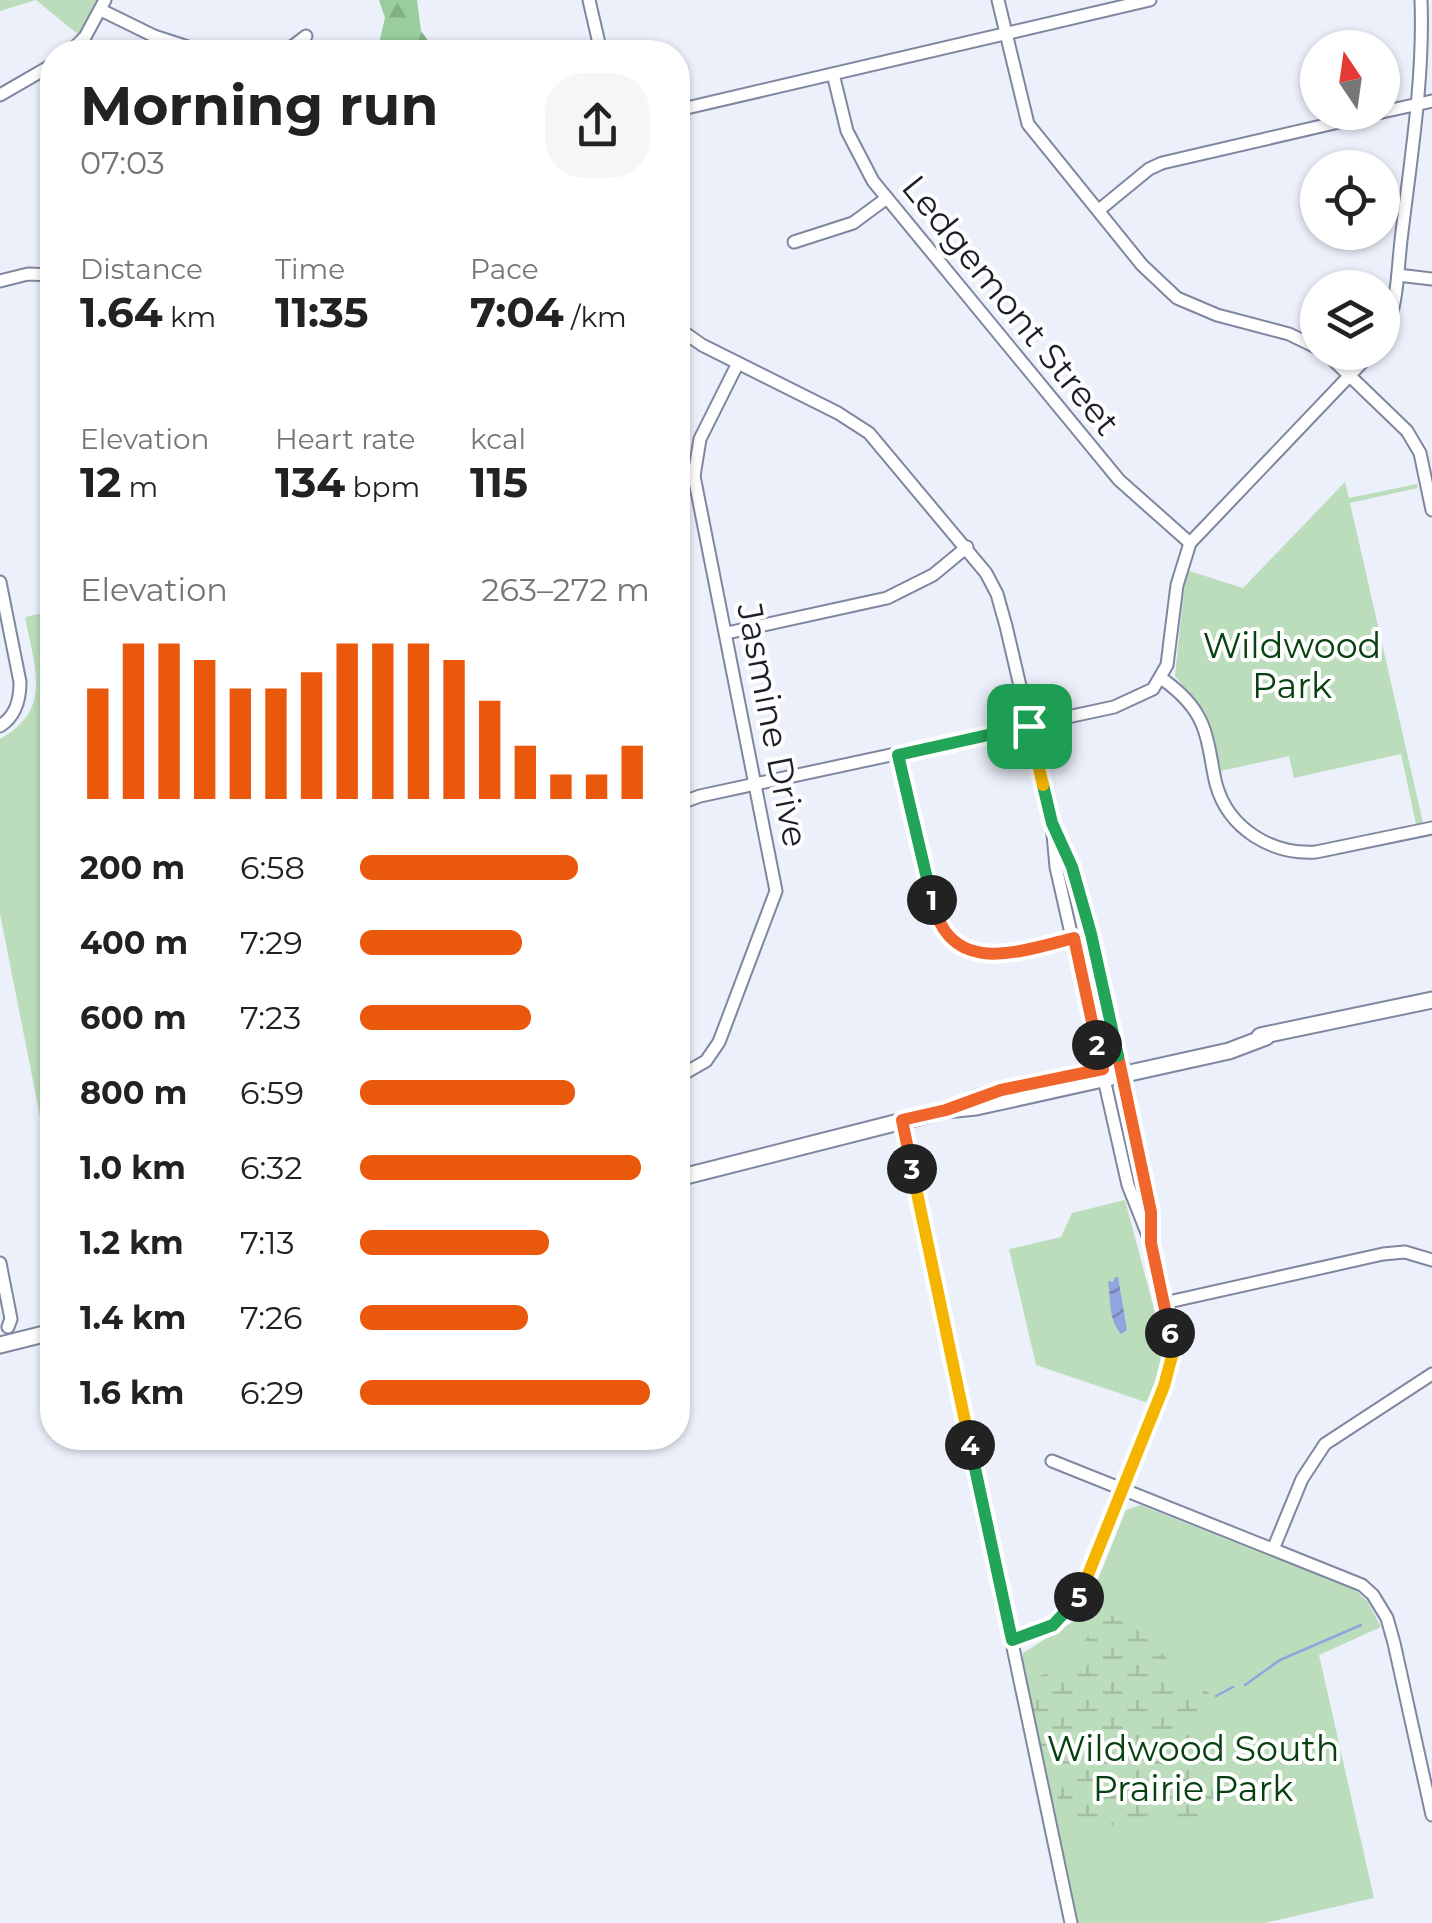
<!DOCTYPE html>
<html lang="en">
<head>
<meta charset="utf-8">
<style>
  body { margin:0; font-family:Montserrat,sans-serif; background:#f6f6f6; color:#222; height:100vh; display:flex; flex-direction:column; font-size:38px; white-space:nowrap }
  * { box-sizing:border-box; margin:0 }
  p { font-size:32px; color:#767676 }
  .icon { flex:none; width:55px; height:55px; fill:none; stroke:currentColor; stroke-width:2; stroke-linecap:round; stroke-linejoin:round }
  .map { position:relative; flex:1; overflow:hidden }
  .side { position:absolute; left:40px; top:40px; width:650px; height:1410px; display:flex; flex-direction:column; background:#fff; border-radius:40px; box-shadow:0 2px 8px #0004 }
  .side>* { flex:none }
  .needle { width:65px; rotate:347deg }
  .buttons { position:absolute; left:1300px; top:30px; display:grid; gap:20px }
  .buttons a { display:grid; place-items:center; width:100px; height:100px; border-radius:50%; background:#fff; box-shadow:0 2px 8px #0004; font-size:50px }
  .pin { position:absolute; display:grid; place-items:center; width:85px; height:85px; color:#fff; margin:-42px; border-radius:20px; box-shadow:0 5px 15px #0006 }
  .km { position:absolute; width:50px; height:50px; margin:-25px; border-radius:50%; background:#222; color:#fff; font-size:28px; line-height:50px; text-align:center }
  .round { display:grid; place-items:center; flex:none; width:105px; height:105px; border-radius:40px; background:#f6f6f6 }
  .head { display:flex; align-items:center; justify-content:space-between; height:170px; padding:0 40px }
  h1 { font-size:55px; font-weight:700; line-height:75px }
  .figures { display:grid; grid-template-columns:repeat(3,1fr); gap:15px; height:170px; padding:10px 40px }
  .figures div { display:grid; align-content:center }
  .figures b { font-size:42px; font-weight:700 }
  .figures small { font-size:28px; font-weight:400 }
  .figures p { font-size:28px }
  .chart { height:280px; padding:20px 40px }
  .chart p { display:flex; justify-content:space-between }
  .chart svg { width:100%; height:180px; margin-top:10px; stroke:#ea580c; stroke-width:6 }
  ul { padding:0 40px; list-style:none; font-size:32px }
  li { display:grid; grid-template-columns:160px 120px 1fr; align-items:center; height:75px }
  li i { height:25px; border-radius:12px; background:#ea580c }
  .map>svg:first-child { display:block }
  .green { fill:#bcddbc }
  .forest { fill:url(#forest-firs) }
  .wetland { fill:url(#wetland-marsh) }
  .water { fill:url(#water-waves) }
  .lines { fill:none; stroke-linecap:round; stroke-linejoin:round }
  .stream { stroke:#91a4de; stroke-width:2.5 }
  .street-casing { stroke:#7f87a0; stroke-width:15 }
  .secondary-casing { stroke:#7f87a0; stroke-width:19 }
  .street { stroke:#fff; stroke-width:11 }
  .secondary { stroke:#fff; stroke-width:15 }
  .split-1-casing { stroke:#fff; stroke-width:20 }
  .split-2-casing { stroke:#fff; stroke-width:20 }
  .split-3-casing { stroke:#fff; stroke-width:20 }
  .split-4-casing { stroke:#fff; stroke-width:20 }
  .split-5-casing { stroke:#fff; stroke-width:20 }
  .split-6-casing { stroke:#fff; stroke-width:20 }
  .split-7-casing { stroke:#fff; stroke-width:20 }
  .split-8-casing { stroke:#fff; stroke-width:20 }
  .split-9-casing { stroke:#fff; stroke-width:20 }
  .split-1 { stroke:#22a559; stroke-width:12 }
  .split-2 { stroke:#f0652b; stroke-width:12 }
  .split-3 { stroke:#f0652b; stroke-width:12 }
  .split-4 { stroke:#f5b400; stroke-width:12 }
  .split-5 { stroke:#22a559; stroke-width:12 }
  .split-6 { stroke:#f5b400; stroke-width:12 }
  .split-7 { stroke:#f0652b; stroke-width:12 }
  .split-8 { stroke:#22a559; stroke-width:12 }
  .split-9 { stroke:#f5b400; stroke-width:12 }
  .labels { text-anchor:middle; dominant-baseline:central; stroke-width:8; stroke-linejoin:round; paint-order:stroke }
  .street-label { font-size:35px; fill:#1c1f28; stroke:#fefefe }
  .park-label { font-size:35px; fill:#074011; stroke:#fefefe }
</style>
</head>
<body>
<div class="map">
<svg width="1432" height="1923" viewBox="0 0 1432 1923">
  <defs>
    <pattern id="forest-firs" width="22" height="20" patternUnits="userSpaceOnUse" patternTransform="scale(2.5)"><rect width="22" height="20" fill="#99cd9b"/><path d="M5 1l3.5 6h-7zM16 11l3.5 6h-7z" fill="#83b086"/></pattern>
    <pattern id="wetland-marsh" width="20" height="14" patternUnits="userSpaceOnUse" patternTransform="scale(2.5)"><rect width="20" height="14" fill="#bcddbc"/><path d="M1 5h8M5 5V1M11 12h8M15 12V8" fill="none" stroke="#a1bda2"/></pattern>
    <pattern id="water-waves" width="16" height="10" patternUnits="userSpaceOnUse" patternTransform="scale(2.5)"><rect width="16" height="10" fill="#91a4de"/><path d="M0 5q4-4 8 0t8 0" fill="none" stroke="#7685b4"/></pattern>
  </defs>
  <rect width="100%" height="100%" fill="#ecf0fb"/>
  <g class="green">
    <path d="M0 0H97L80 36 36 0 0 11Z"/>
    <path d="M1345 482 1349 498 1417 484 1418 488 1350 503 1423 823 1416 824 1401 754 1294 778 1289 756 1221 771 1206 713 1175 676 1186 570 1243 588Z"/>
    <path d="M52 611V1177L0 914V739C54 709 34 667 25 617Z"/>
    <path d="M1125 1200 1162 1339 1160 1369 1148 1403 1036 1365 1009 1249 1061 1237 1072 1213Z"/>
    <path d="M1140 1505 1354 1589 1368 1602 1381 1627 1319 1655 1374 1898 1264 1923H1076L1022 1666 1023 1653 1074 1621 1091 1597 1126 1510Z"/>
  </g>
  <path class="forest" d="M379 0H417L421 31 436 51 481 48 505 52H377L385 18Z"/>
  <path class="wetland" d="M1105 1612 1135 1628 1168 1659 1183 1685H1204L1208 1693 1216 1696 1200 1733 1209 1765 1215 1806 1207 1815 1066 1830 1058 1797 1043 1770 1025 1680 1055 1671 1075 1655Z"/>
  <path class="water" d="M1115 1277H1118L1127 1330 1121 1334C1108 1319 1111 1299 1108 1281L1113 1282Z"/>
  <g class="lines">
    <g class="stream">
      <path d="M1245 1685 1280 1660 1361 1625"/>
      <path d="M1216 1696 1233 1687"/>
    </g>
    <g class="street-casing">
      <g id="street">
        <path d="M589 0 601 52"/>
        <path d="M998 0 1028 124 1142 265 1177 298 1217 315 1289 334 1318 348"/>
        <path d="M101 10 154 36 203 52"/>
        <path d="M70 52 85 37 105 0"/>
        <path d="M277 52 293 46 306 36"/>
        <path d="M833 74 847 131 873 181 1119 480 1190 543"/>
        <path d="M0 95 52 65"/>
        <path d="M678 110 1150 0"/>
        <path d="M1382 112 1432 101"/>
        <path d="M1099 210 1149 169 1162 163 1382 112"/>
        <path d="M794 242 853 223 887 198"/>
        <path d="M1398 275 1432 279"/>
        <path d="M0 281 28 274 52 275"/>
        <path d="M678 328 702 345 838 413 869 433 986 573 997 594 1006 626 1052 823 1056 867 1128 1185 1151 1243 1169 1325 1171 1356 1164 1385 1082 1593 1053 1625 1011 1640"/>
        <path d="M1382 339C1399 306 1397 269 1402 232 1411 157 1424 77 1421 0"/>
        <path d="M1325 352 1407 431 1420 453 1432 510"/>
        <path d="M678 475 694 476"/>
        <path d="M0 582 20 682C20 700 16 716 0 726"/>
        <path d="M727 633 887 598 933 575 967 547"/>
        <path d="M1161 678C1178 690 1194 704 1202 724 1210 742 1211 764 1216 784 1228 828 1271 855 1316 852L1432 828"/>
        <path d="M899 755 934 909 948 935 966 949 996 955 1077 938"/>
        <path d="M678 804 700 796 1114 707 1153 689 1167 665 1177 585 1190 543 1372 352"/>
        <path d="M1057 834C1089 908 1102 987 1119 1065 1132 1122 1151 1180 1151 1239"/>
        <path d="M678 1077 706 1061 719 1042 776 891 694 476 700 439 738 363"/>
        <path d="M902 1120 1071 1923"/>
        <path d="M0 1263 11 1319 8 1327"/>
        <path d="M1164 1303 1383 1254 1405 1252 1432 1260"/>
        <path d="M1052 1461 1362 1585 1373 1595 1387 1618 1394 1643 1432 1815"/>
        <path d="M1274 1547 1302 1479 1325 1444 1432 1374"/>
      </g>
    </g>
    <g class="secondary-casing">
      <g id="secondary">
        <path d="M1260 1036 1432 1000"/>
        <path d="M977 1098 1001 1090 1121 1066"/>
        <path d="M678 1178 946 1110 976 1107 1229 1051 1266 1037"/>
        <path d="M0 1345 52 1332"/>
      </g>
    </g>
    <use href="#street" class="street"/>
    <use href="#secondary" class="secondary"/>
  </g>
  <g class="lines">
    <g class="split-1-casing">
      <path id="split-1" d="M932 900 898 755 1029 726"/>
    </g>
    <g class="split-2-casing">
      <path id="split-2" d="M932 900C950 978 1018 952 1074 938L1097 1045"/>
    </g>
    <g class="split-3-casing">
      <path id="split-3" d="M912 1169 902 1120 946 1110 1001 1090 1103 1069 1097 1045"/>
    </g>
    <g class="split-4-casing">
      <path id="split-4" d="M912 1169 970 1445"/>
    </g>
    <g class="split-5-casing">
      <path id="split-5" d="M970 1445 1012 1640 1053 1625 1079 1597"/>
    </g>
    <g class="split-6-casing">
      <path id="split-6" d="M1079 1597 1164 1386 1172 1356 1170 1333"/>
    </g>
    <g class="split-7-casing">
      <path id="split-7" d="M1118 1056 1151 1212V1243L1170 1333"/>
    </g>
    <g class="split-8-casing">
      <path id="split-8" d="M1043 785 1052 823 1072 867 1091 934 1118 1056"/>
    </g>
    <g class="split-9-casing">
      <path id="split-9" d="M1029 726 1043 785"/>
    </g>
    <use href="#split-1" class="split-1"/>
    <use href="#split-2" class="split-2"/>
    <use href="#split-3" class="split-3"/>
    <use href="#split-4" class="split-4"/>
    <use href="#split-5" class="split-5"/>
    <use href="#split-6" class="split-6"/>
    <use href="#split-7" class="split-7"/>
    <use href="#split-8" class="split-8"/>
    <use href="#split-9" class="split-9"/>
  </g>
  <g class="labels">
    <g class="street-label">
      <text transform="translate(1011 305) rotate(51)">Ledgemont Street</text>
      <text transform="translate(773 725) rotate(79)">Jasmine Drive</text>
    </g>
    <g class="park-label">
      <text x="1292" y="645">Wildwood<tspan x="1292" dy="40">Park</tspan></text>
      <text x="1193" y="1748">Wildwood South<tspan x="1193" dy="40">Prairie Park</tspan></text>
    </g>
  </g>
</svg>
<div class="buttons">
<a><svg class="needle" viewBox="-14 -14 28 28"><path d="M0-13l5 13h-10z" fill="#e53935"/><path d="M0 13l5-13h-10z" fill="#767676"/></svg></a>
<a><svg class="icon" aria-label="locate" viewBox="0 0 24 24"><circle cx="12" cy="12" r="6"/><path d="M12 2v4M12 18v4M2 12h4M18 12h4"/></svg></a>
<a><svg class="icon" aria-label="layers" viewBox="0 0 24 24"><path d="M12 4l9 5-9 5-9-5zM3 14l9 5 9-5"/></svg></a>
</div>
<div class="pin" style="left:1029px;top:726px;background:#1e9e55"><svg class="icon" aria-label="arrive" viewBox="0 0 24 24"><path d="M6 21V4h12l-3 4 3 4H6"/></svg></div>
<b class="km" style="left:932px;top:900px">1</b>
<b class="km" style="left:1097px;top:1045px">2</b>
<b class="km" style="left:912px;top:1169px">3</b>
<b class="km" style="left:970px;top:1445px">4</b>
<b class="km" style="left:1079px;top:1597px">5</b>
<b class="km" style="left:1170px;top:1333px">6</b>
<section class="side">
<div class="head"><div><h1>Morning run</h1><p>07:03</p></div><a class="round"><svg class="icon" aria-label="share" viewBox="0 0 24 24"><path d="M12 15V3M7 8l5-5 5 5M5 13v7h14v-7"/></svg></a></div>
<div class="figures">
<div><p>Distance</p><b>1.64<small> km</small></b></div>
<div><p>Time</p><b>11:35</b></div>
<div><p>Pace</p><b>7:04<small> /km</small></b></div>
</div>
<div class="figures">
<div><p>Elevation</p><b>12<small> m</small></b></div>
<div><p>Heart rate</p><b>134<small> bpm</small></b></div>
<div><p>kcal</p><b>115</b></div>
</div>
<div class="chart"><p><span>Elevation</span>263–272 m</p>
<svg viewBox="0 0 160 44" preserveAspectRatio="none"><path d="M5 44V17M15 44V6M25 44V6M35 44V10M45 44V17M55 44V17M65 44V13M75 44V6M85 44V6M95 44V6M105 44V10M115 44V20M125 44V31M135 44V38M145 44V38M155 44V31"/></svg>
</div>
<ul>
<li><b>200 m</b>6:58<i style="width:75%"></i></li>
<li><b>400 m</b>7:29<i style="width:56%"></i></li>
<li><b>600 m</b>7:23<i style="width:59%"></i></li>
<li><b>800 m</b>6:59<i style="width:74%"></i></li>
<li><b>1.0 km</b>6:32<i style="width:97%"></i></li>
<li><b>1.2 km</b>7:13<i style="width:65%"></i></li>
<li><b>1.4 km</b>7:26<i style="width:58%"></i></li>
<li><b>1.6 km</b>6:29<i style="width:100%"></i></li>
</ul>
</section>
</div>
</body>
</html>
